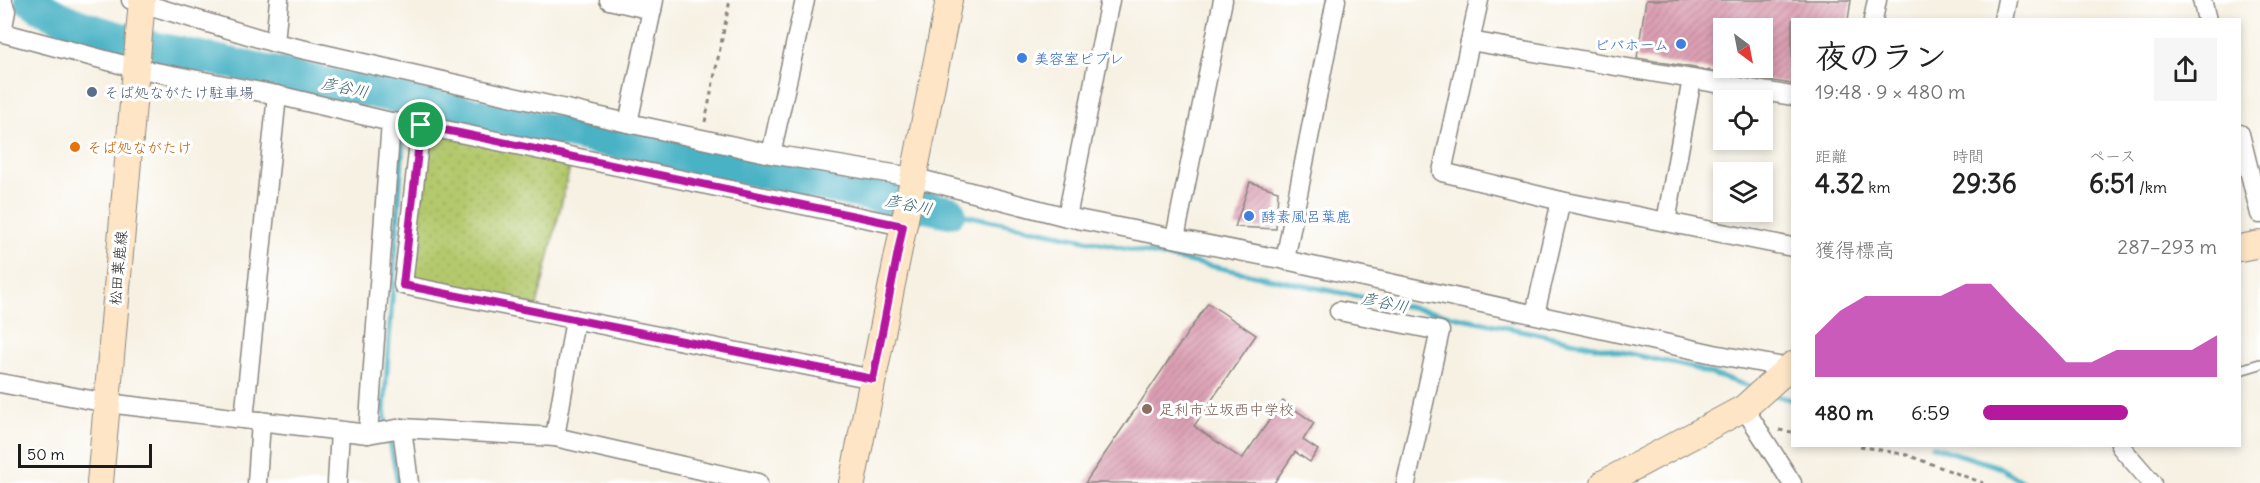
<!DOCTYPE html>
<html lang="ja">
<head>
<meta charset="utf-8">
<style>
  body { margin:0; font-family:Delius,"Klee One",sans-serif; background:#f6f6f6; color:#222; height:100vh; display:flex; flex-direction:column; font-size:22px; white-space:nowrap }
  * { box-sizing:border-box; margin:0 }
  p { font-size:20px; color:#767676 }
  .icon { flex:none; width:33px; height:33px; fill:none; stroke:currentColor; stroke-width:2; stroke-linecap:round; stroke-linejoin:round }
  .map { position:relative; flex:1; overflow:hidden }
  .sheet { position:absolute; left:1791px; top:18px; width:450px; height:429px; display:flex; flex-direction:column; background:#fff; border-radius:0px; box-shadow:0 3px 9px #0003 }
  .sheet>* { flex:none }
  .needle { width:39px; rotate:148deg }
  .fabs { position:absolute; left:1713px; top:18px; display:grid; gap:12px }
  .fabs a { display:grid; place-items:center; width:60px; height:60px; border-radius:0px; background:#fff; box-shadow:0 3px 9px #0003; font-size:30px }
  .scale { position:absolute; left:18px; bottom:15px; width:134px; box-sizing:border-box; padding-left:6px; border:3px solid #1c1c1c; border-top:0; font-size:16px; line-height:21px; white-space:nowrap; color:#1c1c1c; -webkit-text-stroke:4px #fff; paint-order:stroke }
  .pin { position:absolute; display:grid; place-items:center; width:51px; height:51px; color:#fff; margin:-26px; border:3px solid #fff; border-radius:50%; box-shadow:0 2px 6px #0007 }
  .round { display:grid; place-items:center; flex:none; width:63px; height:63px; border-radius:0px; background:#f6f6f6 }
  .headline { display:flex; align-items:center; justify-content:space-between; height:102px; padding:0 24px }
  h1 { font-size:33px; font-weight:700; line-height:45px }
  .metrics { display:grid; grid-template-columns:repeat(3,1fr); gap:9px; height:102px; padding:6px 24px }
  .metrics div { display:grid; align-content:center }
  .metrics b { font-size:26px; font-weight:700 }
  .metrics small { font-size:16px; font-weight:400 }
  .metrics p { font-size:16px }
  .chart { height:168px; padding:12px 24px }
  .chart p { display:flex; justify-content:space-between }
  .chart svg { width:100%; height:108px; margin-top:6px; fill:#b5179e; opacity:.7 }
  ul { padding:0 24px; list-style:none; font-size:20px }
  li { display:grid; grid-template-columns:96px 72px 1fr; align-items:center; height:45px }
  li i { height:15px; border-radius:8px; background:#b5179e }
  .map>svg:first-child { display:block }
  .grass { fill:url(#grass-dots); stroke:#687244; stroke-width:1.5 }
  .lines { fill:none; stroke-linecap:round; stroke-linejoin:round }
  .stream { stroke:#48b2c5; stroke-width:5 }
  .river { stroke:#48b2c5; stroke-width:32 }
  .building { fill:url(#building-hatch) }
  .lane-casing { stroke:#8a8680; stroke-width:12 }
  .street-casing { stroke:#8a8680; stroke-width:21 }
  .secondary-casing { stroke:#8a8680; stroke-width:28 }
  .path { stroke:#8a8680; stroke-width:3; stroke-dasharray:4.5 4.5; stroke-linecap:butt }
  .lane { stroke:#fff; stroke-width:9 }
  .street { stroke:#fff; stroke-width:18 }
  .secondary { stroke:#fde5c5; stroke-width:26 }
  .route-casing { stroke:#fff; stroke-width:12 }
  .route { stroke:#b5179e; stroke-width:8 }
  .shop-dot { fill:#3f7fe0; stroke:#fff; stroke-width:2 }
  .service-dot { fill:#5c6f8a; stroke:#fff; stroke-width:2 }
  .food-dot { fill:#e8710a; stroke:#fff; stroke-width:2 }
  .education-dot { fill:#8d6e63; stroke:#fff; stroke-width:2 }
  .labels { text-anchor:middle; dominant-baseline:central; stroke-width:6; stroke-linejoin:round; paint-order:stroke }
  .shop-label { font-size:15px; fill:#366cbe; stroke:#fff; text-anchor:start }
  .service-label { font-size:15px; fill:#4e5e75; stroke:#fff; text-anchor:start }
  .food-label { font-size:15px; fill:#c56008; stroke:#fff; text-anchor:start }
  .street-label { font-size:15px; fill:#1c1c1c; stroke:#fff }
  .education-label { font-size:15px; fill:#785e54; stroke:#fff; text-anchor:start }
  .water-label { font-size:16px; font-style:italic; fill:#306068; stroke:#fff }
</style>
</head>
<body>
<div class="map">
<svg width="2260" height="483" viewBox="0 0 2260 483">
  <defs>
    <pattern id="grass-dots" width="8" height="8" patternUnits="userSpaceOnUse" patternTransform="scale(1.5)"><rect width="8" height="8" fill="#b4c96d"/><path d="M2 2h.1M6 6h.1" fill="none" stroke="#9aac5e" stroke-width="1.8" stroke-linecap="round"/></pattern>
    <pattern id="building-hatch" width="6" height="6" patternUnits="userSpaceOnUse" patternTransform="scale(1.5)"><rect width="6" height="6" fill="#db9fb3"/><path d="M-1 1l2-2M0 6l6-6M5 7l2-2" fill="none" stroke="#b89"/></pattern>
  </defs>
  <rect width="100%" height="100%" fill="#fff"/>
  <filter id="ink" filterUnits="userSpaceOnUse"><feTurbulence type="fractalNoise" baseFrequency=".0167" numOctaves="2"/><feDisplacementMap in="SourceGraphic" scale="12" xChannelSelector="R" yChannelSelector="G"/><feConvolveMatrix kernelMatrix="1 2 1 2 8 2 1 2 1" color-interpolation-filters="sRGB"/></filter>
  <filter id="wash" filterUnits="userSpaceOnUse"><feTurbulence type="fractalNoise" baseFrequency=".008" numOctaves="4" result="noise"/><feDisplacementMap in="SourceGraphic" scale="24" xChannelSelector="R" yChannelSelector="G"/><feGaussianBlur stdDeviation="1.35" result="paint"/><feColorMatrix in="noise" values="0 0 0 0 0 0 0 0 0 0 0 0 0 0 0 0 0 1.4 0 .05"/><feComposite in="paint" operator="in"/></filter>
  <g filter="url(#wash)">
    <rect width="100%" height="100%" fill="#f7f1e3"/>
    <path class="grass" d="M425 131 571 163 537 306 408 281Z"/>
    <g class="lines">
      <g class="stream">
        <path d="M950 212 1539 334 1690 367 1754 388"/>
        <path d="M1771 394 1792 400"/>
        <path d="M1932 446 1999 467 2024 483"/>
        <path d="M398 483 384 411 406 99"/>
      </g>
      <path class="river" d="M30 0C64 25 112 35 152 47L950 212"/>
    </g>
    <g id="blocks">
      <g class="building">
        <path d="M1646 0H1851L1848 20H1792V84L1762 79V28H1724V73L1637 58Z"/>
        <path d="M1250 182 1278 191 1276 229 1235 227Z"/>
        <path d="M1208 303 1256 335 1194 426 1242 459 1283 401 1314 423 1303 440 1318 450 1310 462 1295 452 1274 483H1085Z"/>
      </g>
    </g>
  </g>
  <g filter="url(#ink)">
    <use href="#blocks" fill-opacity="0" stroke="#8a8680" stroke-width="1.5"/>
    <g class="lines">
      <g class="lane-casing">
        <path id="lane" d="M2240 370 2260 364"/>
      </g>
      <g class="street-casing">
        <g id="street">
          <path d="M2 0 6 11 2 32"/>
          <path d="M131 0 275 43 628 123 771 154 912 177 1067 217 1285 260 1714 354 1789 368"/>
          <path d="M609 0 652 10"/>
          <path d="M1479 0 1442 172 1561 201 1792 247"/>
          <path d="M2202 0 2207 20"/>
          <path d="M1873 20 1877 0"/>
          <path d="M2003 20 2007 0"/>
          <path d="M0 32 135 68 277 95 391 122 421 125 903 226"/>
          <path d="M1470 41 1792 96"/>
          <path d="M275 43 279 0"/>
          <path d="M628 123 654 0"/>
          <path d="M421 125 403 285 873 379"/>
          <path d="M2240 134 2260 214"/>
          <path d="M771 154 805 0"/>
          <path d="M1067 217 1110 0"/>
          <path d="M1666 222 1692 79"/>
          <path d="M1175 238 1223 0"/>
          <path d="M1285 260 1336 0"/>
          <path d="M1339 311 1440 331 1406 483"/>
          <path d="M1535 314 1561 201"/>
          <path d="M0 383 107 403 368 434 402 428 555 437 758 483"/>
          <path d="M1744 408 1792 483"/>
          <path d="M244 419 277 95"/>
          <path d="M402 428 409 483"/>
          <path d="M368 434 391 122"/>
          <path d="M555 437 575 319"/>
          <path d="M2120 446 2152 483"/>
          <path d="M257 483 261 421"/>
          <path d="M337 483 340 431"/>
        </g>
      </g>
      <g class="secondary-casing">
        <g id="secondary">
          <path d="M2240 248 2260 244"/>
          <path d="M100 483 142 0"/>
          <path d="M852 483 949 0"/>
          <path d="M1604 483 1744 408 1792 365"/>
        </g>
      </g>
      <g class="path">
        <path d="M705 122 730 0"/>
        <path d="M1779 430 1792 432"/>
        <path d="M1860 446 1907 455 1983 483"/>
      </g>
      <use href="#lane" class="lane"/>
      <use href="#street" class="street"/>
      <use href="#secondary" class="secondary"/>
    </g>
  </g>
  <g class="lines" filter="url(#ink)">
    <g class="route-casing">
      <path id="route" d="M421 125 903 226 873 379 403 285Z"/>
    </g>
    <use href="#route" class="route"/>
  </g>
  <g class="shop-dot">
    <circle cx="1681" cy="44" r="6"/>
    <circle cx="1022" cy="58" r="6"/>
    <circle cx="1249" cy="216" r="6"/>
  </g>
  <circle class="service-dot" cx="92" cy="92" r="6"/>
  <circle class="food-dot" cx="75" cy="147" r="6"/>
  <circle class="education-dot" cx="1147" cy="409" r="6"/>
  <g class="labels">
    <g class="shop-label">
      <text x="1669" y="44" text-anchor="end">ビバホーム</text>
      <text x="1034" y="58">美容室ピプレ</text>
      <text x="1261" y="216">酵素風呂葉鹿</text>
    </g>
    <g class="service-label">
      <text x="104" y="92">そば処ながたけ駐車場</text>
    </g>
    <g class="food-label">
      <text x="87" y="147">そば処ながたけ</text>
    </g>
    <g class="street-label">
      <text transform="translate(118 268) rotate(-85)">松田葉鹿線</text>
    </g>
    <g class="education-label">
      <text x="1159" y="409">足利市立坂西中学校</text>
    </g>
    <g class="water-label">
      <text transform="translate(345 87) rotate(12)">彦谷川</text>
      <text transform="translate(909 204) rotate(12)">彦谷川</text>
      <text transform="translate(1385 302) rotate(12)">彦谷川</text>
    </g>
  </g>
</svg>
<div class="fabs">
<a><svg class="needle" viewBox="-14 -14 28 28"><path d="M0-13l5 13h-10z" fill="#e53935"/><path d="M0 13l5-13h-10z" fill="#767676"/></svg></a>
<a><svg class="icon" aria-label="locate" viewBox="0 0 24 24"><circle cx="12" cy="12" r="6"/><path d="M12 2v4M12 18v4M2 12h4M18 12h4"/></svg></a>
<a><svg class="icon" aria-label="layers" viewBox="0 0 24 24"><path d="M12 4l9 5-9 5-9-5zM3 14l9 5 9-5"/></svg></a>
</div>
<div class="scale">50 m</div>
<div class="pin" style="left:421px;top:125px;background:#1e9e55"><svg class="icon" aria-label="arrive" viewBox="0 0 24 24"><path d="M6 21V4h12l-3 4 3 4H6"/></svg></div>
<section class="sheet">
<div class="headline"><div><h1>夜のラン</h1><p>19:48 · 9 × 480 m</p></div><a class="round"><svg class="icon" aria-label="share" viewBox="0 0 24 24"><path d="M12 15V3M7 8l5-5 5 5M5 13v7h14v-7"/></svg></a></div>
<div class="metrics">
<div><p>距離</p><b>4.32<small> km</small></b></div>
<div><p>時間</p><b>29:36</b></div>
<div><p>ペース</p><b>6:51<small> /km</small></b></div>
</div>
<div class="chart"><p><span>獲得標高</span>287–293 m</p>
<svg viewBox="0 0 160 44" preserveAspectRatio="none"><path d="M0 44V27L10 17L20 11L30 11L40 11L50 11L60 6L70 6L80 17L90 27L100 38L110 38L120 33L130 33L140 33L150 33L160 27V44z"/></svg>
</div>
<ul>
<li><b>480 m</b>6:59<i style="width:62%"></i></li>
</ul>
</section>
</div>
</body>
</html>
